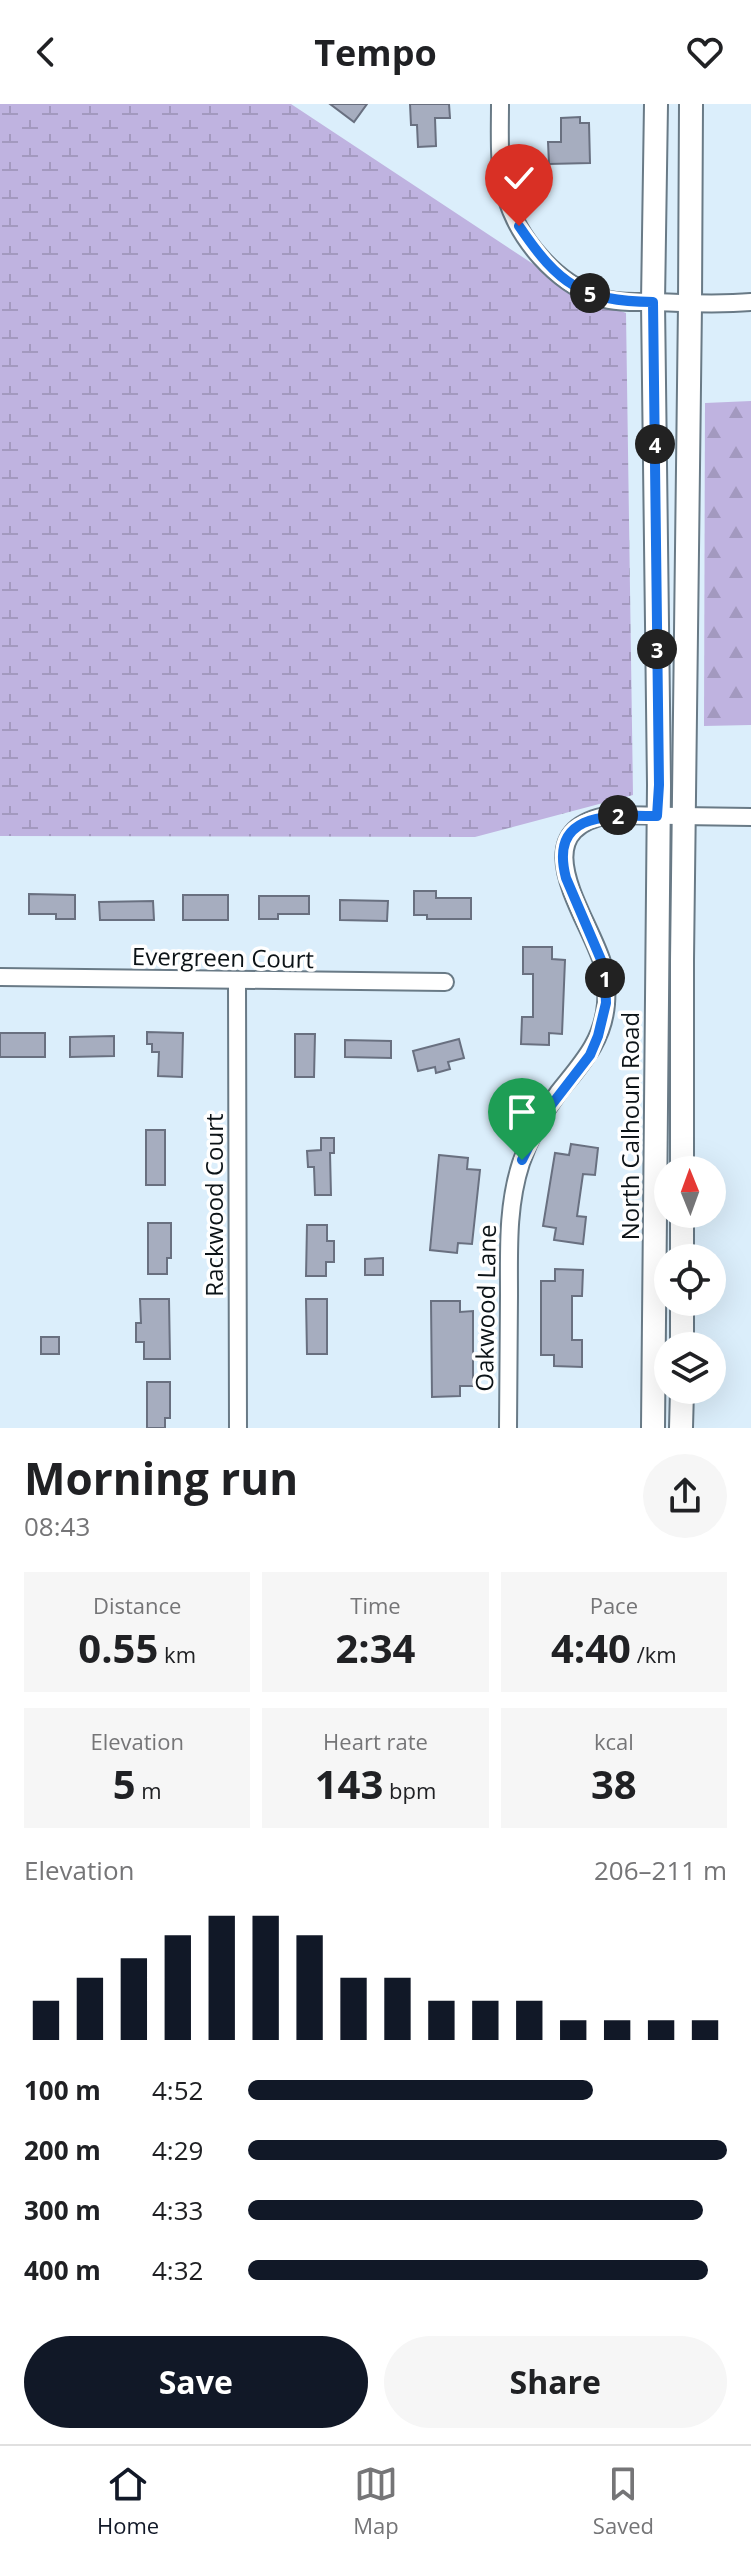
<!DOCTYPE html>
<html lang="en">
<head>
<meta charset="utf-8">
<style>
  body { margin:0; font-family:"Open Sans",sans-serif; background:#f6f6f6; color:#202124; height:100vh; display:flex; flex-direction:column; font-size:30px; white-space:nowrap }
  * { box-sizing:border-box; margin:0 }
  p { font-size:26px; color:#757577 }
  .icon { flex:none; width:44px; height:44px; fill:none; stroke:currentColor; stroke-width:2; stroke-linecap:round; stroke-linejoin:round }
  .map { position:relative; height:1324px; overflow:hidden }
  .details { display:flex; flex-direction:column; background:#fff; flex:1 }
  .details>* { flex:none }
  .needle { width:52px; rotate:359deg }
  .controls { position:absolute; left:654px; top:1052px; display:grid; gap:16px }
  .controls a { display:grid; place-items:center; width:72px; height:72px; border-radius:50%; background:#fff; box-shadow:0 8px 32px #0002; font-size:40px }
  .pin { position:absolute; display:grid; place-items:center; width:68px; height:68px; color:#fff; margin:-82px -34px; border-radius:50% 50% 50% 0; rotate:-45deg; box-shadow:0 0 8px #0007 }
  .pin .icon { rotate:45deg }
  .km { position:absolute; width:40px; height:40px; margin:-20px; border-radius:50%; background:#222; color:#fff; font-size:22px; line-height:40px; text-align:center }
  .round { display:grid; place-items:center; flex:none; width:84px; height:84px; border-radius:42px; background:#f6f6f6 }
  .headline { display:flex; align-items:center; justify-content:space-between; height:136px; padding:0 24px }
  h1 { font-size:44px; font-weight:700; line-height:60px }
  .metrics { display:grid; grid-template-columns:repeat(3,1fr); gap:12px; height:136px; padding:8px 24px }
  .metrics div { display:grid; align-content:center; border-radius:0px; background:#f6f6f6; text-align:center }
  .metrics b { font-size:40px; font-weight:700 }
  .metrics small { font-size:22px; font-weight:400 }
  .metrics p { font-size:22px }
  .chart { height:224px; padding:16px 24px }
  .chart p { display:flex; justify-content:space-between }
  .chart svg { width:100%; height:144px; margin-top:8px; stroke:#111827; stroke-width:6 }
  .button { display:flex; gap:16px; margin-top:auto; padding:16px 24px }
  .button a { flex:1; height:92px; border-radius:48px; background:#111827; color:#fff; font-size:32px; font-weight:700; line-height:92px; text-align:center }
  .button a+a { background:#f6f6f6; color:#202124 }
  ul { padding:0 24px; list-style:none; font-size:26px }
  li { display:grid; grid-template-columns:128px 96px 1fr; align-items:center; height:60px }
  li i { height:20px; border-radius:10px; background:#111827 }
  header { display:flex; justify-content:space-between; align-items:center; height:104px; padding:0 24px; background:#fff; font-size:36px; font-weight:700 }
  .menu { display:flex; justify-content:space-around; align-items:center; height:112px; border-top:2px solid #e0e0e0; background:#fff; font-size:22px; color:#757577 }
  .menu a { display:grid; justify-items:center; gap:4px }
  .menu .current { color:#111827 }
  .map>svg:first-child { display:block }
  .forest { fill:url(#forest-firs) }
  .wetland { fill:url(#wetland-marsh) }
  .building { fill:#a6adbf; stroke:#697080; stroke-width:2 }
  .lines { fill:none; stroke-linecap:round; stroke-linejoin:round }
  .minor-casing { stroke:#697a86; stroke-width:20 }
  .secondary-casing { stroke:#697a86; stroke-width:26 }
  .minor { stroke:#fff; stroke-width:16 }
  .secondary { stroke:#fff; stroke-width:22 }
  .route-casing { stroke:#fff; stroke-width:16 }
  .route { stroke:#1a73e8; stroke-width:10 }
  .labels { text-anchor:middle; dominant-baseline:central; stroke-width:7; stroke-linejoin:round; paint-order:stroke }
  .street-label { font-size:24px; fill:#0c1317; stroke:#fff }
</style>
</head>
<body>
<header><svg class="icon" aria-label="back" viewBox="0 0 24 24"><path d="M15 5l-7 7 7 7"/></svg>Tempo<svg class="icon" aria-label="heart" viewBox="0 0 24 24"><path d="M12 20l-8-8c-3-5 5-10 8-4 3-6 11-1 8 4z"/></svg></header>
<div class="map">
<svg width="751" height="1324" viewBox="0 0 751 1324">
  <defs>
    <pattern id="forest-firs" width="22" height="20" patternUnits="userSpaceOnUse" patternTransform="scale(2)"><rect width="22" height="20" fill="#bfb3e0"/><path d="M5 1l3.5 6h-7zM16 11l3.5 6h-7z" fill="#a399bf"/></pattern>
    <pattern id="wetland-marsh" width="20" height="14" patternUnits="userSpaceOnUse" patternTransform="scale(2)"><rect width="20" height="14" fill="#bfb3e0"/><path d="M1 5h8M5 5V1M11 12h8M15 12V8" fill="none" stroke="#a399bf"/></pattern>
  </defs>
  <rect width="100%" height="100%" fill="#dbeefb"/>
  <path class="forest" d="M751 297V621L704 622 705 299Z"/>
  <path class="wetland" d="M0 0H291L583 193 626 209 633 691 475 733 0 732Z"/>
  <g class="building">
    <path d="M330 0H367L354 18Z"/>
    <path d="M410 0H449L450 14H435L436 42 418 43 417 21H411Z"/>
    <path d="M580 13V19H589L590 59 549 60 548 38H561V14Z"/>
    <path d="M414 787H436V794H471V815H427V811H414Z"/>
    <path d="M29 790 75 791V815H56V810H29Z"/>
    <rect x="183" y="791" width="45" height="25"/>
    <path d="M259 792H309V810H278V815H259Z"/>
    <path d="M340 796 388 797 387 817 340 816Z"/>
    <path d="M153 797 154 816H100L99 798Z"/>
    <path d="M523 843H552V855L565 856 562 930 549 929V941L521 940 522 913H533V870H523Z"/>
    <path d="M147 928 183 929 182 973 158 972 159 948H152V940H147Z"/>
    <rect x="0" y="929" width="45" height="24"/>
    <path d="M295 930H315L314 973H295Z"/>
    <path d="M114 932V952L70 953V933Z"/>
    <path d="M459 935 464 954 448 958 450 965 436 969 435 963 418 967 413 947Z"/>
    <path d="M345 936 391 937V954L345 953Z"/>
    <rect x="146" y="1026" width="19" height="55"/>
    <path d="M321 1034H334V1049H330L331 1091H315L314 1063H308L307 1047 321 1046Z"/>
    <path d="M571 1040 598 1044 595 1071 583 1070 577 1112 586 1113 583 1140 554 1136 556 1124 543 1122 555 1049 569 1051Z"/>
    <path d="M439 1051 468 1054 467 1065 480 1066 472 1140 458 1139 457 1149 430 1146Z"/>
    <path d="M148 1119H171V1154H167V1170H148Z"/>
    <path d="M307 1121H327V1137H334V1158H326V1172H306Z"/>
    <path d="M383 1154V1171H365V1155Z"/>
    <path d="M555 1165 583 1166 582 1192H572V1236H582V1263L554 1262V1251H541V1177H555Z"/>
    <path d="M140 1195H169L170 1255H144V1238H136V1219H141Z"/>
    <path d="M306 1195H327V1250H307Z"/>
    <path d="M431 1197H460V1208L473 1207V1282H460V1292L432 1293Z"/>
    <rect x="41" y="1233" width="18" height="17"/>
    <path d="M147 1278H170V1314H165V1324H147Z"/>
  </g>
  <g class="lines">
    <g class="minor-casing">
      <g id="minor">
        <path d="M500 0C500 30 498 62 506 92 518 135 555 178 598 193 615 199 635 198 653 198 685 199 718 201 751 198"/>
        <path d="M0 873 445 878"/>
        <path d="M237 877 238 1324"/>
        <path d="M508 1324C508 1280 509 1235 509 1191 509 1146 507 1102 521 1059 529 1035 543 1009 558 989 580 961 603 938 606 900 607 887 606 871 602 858 587 810 521 726 610 711L751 713"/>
      </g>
    </g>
    <g class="secondary-casing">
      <g id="secondary">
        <path d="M682 1066V856L690 200 691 0"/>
        <path d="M682 1154V1110"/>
        <path d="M682 1242V1198"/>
        <path d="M653 1324 659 681 653 198 656 0"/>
        <path d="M681 1324 682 1286"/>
      </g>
    </g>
    <use href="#minor" class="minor"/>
    <use href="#secondary" class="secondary"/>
  </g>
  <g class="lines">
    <g class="route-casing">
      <path id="route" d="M519 122C559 181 582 197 653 198L659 681 657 712C613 712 548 705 566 774L602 858 605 874 606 899 598 932 590 951 546 1008 522 1056"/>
    </g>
    <use href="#route" class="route"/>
  </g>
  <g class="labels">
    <g class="street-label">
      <text transform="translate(223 853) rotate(1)">Evergreen Court</text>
      <text transform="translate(629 1022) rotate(-90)">North Calhoun Road</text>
      <text transform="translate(213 1101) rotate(-90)">Rackwood Court</text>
      <text transform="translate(485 1204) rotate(-89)">Oakwood Lane</text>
    </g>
  </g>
</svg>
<div class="controls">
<a><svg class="needle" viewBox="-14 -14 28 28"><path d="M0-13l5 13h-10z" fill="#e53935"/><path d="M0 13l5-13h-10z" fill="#757577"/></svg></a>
<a><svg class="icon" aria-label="locate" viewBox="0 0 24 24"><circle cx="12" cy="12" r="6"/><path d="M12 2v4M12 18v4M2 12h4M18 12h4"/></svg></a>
<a><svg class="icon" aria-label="layers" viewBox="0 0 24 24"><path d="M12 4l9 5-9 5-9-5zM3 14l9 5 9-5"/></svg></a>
</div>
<div class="pin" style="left:522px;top:1056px;background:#1e9e55"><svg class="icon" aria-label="arrive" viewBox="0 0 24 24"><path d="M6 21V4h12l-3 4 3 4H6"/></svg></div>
<div class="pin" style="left:519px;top:122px;background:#d93025"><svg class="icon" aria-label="check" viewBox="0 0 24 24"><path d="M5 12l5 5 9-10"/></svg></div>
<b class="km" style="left:605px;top:874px">1</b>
<b class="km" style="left:618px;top:711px">2</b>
<b class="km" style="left:657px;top:545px">3</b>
<b class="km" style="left:655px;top:340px">4</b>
<b class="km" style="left:590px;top:189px">5</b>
</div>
<section class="details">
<div class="headline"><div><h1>Morning run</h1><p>08:43</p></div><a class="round"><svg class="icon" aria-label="share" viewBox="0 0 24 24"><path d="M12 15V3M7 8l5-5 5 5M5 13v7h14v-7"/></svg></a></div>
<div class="metrics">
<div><p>Distance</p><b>0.55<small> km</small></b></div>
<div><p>Time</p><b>2:34</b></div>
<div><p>Pace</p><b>4:40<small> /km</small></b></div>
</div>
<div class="metrics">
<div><p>Elevation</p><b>5<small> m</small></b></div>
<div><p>Heart rate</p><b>143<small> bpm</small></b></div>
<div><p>kcal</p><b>38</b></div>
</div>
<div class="chart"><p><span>Elevation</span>206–211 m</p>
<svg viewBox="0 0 160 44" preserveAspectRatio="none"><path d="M5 44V32M15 44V25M25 44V19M35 44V12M45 44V6M55 44V6M65 44V12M75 44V25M85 44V25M95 44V32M105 44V32M115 44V32M125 44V38M135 44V38M145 44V38M155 44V38"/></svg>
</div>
<ul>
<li><b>100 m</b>4:52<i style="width:72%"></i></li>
<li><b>200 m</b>4:29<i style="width:100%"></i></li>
<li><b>300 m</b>4:33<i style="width:95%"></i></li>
<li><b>400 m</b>4:32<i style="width:96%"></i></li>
</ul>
<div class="button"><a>Save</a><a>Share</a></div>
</section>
<nav class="menu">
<a class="current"><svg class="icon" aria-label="home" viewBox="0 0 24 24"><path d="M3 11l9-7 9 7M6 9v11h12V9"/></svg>Home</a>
<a><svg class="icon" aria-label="map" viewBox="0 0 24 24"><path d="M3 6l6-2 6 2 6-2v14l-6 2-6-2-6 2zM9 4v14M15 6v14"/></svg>Map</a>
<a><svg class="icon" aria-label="saved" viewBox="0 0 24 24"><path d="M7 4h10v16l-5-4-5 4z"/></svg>Saved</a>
</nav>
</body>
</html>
